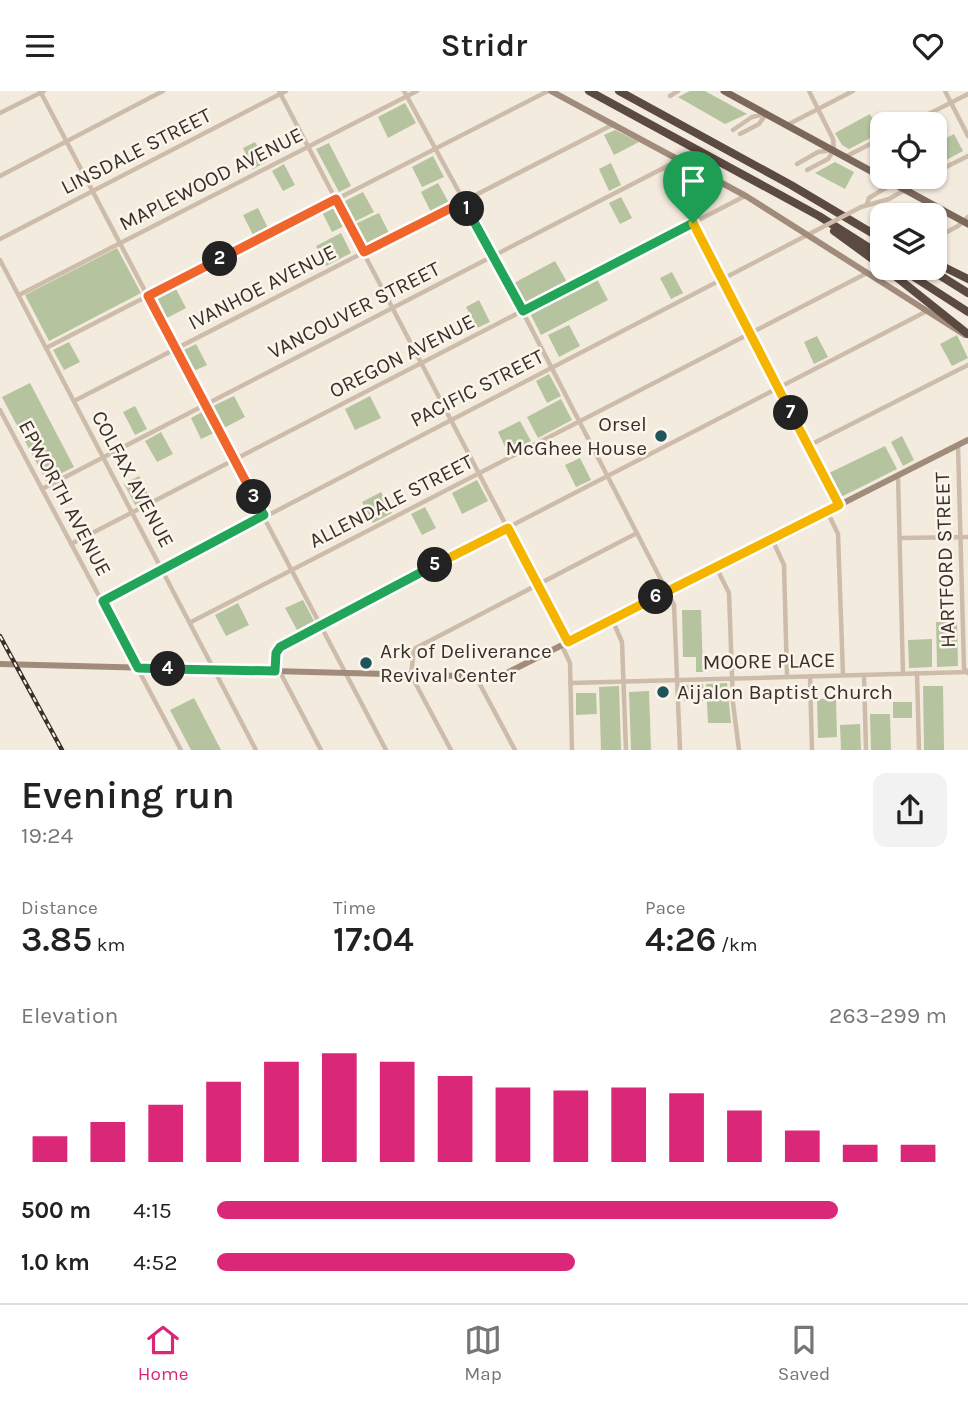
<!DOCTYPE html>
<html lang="en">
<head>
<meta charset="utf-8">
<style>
  body { margin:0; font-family:Karla,sans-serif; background:#f2f2f2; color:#222; height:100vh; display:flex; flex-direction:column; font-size:26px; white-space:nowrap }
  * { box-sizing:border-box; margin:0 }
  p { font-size:23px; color:#767676 }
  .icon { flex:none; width:38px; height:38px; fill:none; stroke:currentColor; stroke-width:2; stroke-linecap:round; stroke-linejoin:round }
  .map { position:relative; height:659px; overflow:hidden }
  .details { display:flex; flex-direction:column; background:#fff; flex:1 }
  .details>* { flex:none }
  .fabs { position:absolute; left:870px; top:21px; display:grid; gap:14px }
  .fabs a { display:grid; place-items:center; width:77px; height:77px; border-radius:14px; background:#fff; box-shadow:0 2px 5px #0004; font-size:35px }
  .pin { position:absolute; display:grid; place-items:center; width:60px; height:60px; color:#fff; margin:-72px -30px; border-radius:50% 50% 50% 0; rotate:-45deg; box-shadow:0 0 7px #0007 }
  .pin .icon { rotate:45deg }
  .km { position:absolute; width:35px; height:35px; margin:-18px; border-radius:50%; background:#222; color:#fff; font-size:19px; line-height:35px; text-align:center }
  .round { display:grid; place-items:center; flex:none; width:74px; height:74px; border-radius:14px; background:#f2f2f2 }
  .summary { display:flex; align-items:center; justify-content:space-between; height:119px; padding:0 21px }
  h1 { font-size:38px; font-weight:600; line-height:52px }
  .metrics { display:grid; grid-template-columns:repeat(3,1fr); gap:10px; height:119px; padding:7px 21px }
  .metrics div { display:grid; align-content:center }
  .metrics b { font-size:35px; font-weight:600 }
  .metrics small { font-size:19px; font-weight:400 }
  .metrics p { font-size:19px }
  .chart { height:196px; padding:14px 21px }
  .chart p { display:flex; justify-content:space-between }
  .chart svg { width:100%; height:126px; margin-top:7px; stroke:#db2777; stroke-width:6 }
  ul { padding:0 21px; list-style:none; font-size:23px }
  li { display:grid; grid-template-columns:112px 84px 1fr; align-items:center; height:52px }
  li i { height:18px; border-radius:9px; background:#db2777 }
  header { display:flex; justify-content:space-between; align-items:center; height:91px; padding:0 21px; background:#fff; font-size:32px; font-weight:600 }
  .dock { display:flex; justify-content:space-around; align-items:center; height:98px; border-top:2px solid #e0e0e0; background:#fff; font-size:19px; color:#767676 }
  .dock a { display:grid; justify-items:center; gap:4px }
  .dock .current { color:#db2777 }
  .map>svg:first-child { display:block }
  .green { fill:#b5c49e }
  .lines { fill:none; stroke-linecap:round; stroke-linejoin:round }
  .street { stroke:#cdbcaa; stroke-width:4.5 }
  .secondary { stroke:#a18b7b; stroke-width:6 }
  .primary { stroke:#7c685b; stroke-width:7 }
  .highway { stroke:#5b4a41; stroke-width:8 }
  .rail-casing { stroke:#3a302a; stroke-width:4.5 }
  .rail { stroke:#fbf5ec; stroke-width:2; stroke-dasharray:5; stroke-linecap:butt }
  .street-bridge { stroke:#cdbcaa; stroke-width:4.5 }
  .split-1-casing { stroke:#fff; stroke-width:14 }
  .split-2-casing { stroke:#fff; stroke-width:14 }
  .split-3-casing { stroke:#fff; stroke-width:14 }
  .split-4-casing { stroke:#fff; stroke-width:14 }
  .split-5-casing { stroke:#fff; stroke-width:14 }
  .split-6-casing { stroke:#fff; stroke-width:14 }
  .split-7-casing { stroke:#fff; stroke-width:14 }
  .split-8-casing { stroke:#fff; stroke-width:14 }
  .split-1 { stroke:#22a559; stroke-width:9 }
  .split-2 { stroke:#f0652b; stroke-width:9 }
  .split-3 { stroke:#f0652b; stroke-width:9 }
  .split-4 { stroke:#22a559; stroke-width:9 }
  .split-5 { stroke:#22a559; stroke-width:9 }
  .split-6 { stroke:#f5b400; stroke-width:9 }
  .split-7 { stroke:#f5b400; stroke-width:9 }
  .split-8 { stroke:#f5b400; stroke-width:9 }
  .poi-dot { fill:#1e555d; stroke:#fbf5ec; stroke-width:2.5 }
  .labels { text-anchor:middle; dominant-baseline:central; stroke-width:5; stroke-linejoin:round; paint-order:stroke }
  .street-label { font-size:21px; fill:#3a302a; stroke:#fbf5ec }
  .poi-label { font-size:21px; fill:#3a302a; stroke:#fbf5ec; text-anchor:start }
</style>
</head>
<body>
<header><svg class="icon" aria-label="menu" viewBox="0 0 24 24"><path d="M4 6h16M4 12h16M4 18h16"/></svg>Stridr<svg class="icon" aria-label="heart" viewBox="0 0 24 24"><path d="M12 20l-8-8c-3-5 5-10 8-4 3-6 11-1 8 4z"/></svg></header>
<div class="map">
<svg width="968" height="659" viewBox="0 0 968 659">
  <rect width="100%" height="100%" fill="#f4ebdf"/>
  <g class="green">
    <path d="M690 0H705L747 23 725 33 678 6Z"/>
    <path d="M405 12 416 32 388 47 378 26Z"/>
    <path d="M870 23 880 42 849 58 842 54 835 42Z"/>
    <path d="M615 39 639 51 614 64 604 44Z"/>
    <path d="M954 43 963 60 935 75V53Z"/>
    <path d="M255 51 266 71 253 78 243 57Z"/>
    <path d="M329 52 351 95 339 101 316 58Z"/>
    <path d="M433 65 444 86 422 96 412 76Z"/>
    <path d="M835 71 854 81 845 98 815 82Z"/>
    <path d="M611 72 621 94 609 100 599 78Z"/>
    <path d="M284 73 295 94 283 100 272 80Z"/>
    <path d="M438 92 449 112 431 121 421 101Z"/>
    <path d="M363 101 374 121 354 131 343 111Z"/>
    <path d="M621 106 632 127 620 133 609 112Z"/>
    <path d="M334 115 344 135 332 141 322 121Z"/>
    <path d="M258 117 268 137 253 144 243 124Z"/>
    <path d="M379 122 389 142 366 154 355 133Z"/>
    <path d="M341 142 351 162 326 175 316 155Z"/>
    <path d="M117 157 141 202 49 250 25 204Z"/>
    <path d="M555 170 567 191 525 213 514 192Z"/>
    <path d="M672 181 683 202 671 208 660 187Z"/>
    <path d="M597 188 608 209 541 244 530 222Z"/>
    <path d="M176 198 186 217 167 227 157 207Z"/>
    <path d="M479 209 490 231 477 237 466 216Z"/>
    <path d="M569 234 580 255 559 266 548 244Z"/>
    <path d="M957 244 968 267 952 275 940 253Z"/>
    <path d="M817 245 828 266 814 273 804 251Z"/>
    <path d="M69 251 80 271 64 279 53 259Z"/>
    <path d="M196 253 207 274 194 280 184 259Z"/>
    <path d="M549 283 561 305 547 312 536 290Z"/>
    <path d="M30 292 74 376 46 390 2 306Z"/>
    <path d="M234 305 245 326 224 337 213 315Z"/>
    <path d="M370 305 381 327 355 339 345 318Z"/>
    <path d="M561 308 572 329 538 347 527 326Z"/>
    <path d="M135 315 147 338 135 344 123 321Z"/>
    <path d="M204 320 214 342 201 348 191 327Z"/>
    <path d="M520 330 531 350 508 362 498 341Z"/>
    <path d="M161 341 173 363 157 371 145 350Z"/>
    <path d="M902 345 914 369 903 375 891 351Z"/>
    <path d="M885 355 897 378 841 406 829 382Z"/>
    <path d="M580 367 591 389 576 396 565 374Z"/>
    <path d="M139 385 150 407 135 414 124 393Z"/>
    <path d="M477 389 488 410 462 423 452 402Z"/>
    <path d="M381 401 392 422 373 432 362 411Z"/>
    <path d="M425 416 436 437 422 444 411 423Z"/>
    <path d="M303 509 314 530 297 539 285 517Z"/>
    <path d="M238 512 249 534 226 545 215 524Z"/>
    <path d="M682 519H701L703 581H696V566H683Z"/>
    <path d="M936 531H957L958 575 937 576Z"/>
    <path d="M932 548V576L909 577 908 549Z"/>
    <path d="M727 592 731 632H708L706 593Z"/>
    <path d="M703 593 704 610H684V594Z"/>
    <path d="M619 595 621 659H601L599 596Z"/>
    <path d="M923 595H943L944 659H924Z"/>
    <path d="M649 600 651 659H631L629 601Z"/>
    <path d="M576 602H596L597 623 576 624Z"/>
    <path d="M194 607 221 659H191L170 619Z"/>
    <path d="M836 607 837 646 818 647 817 608Z"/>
    <rect x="893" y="611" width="19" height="16"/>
    <path d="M870 623H890L891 659H871Z"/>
    <path d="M860 633 861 659H841L840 634Z"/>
  </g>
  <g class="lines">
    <g class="street">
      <path d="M40 0 386 659"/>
      <path d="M279 0 567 551"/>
      <path d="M404 0 496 169 674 514 680 659"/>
      <path d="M809 0 833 48 834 59"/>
      <path d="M945 0 968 45"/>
      <path d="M670 5 678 0"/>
      <path d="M0 22 44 0"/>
      <path d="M909 33 968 3"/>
      <path d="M787 34 853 0"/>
      <path d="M733 39 752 26 766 23 759 33 740 43"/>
      <path d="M845 66 882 47"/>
      <path d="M797 73 818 61 834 59 828 68 807 79"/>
      <path d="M665 77 839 414"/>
      <path d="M934 82 968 65"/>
      <path d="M0 85 163 0"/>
      <path d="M867 113 869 107 892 93"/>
      <path d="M861 116 889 108 927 86"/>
      <path d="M0 148 286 0"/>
      <path d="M934 148 958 135 968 126"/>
      <path d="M0 169 256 659"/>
      <path d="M19 204 417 0"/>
      <path d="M46 257 548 0"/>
      <path d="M74 310 614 33"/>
      <path d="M0 319 181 659"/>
      <path d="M808 355 968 274"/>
      <path d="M958 355 964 577 968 582"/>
      <path d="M898 384 903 583"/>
      <path d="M42 398 679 69"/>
      <path d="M827 420 838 443 843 584"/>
      <path d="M900 447 968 446"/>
      <path d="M772 448 784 474 787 586"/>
      <path d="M71 453 745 105"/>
      <path d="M716 476 729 502 733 612 739 659"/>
      <path d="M103 510 815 140"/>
      <path d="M612 528 622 551 626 659"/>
      <path d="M191 531 867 182"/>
      <path d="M562 555 570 572 572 659"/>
      <path d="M275 580 276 562 280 556 321 533 927 220"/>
      <path d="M280 581 321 659"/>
      <path d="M917 582 919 659"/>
      <path d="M864 584 866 659"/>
      <path d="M810 585 812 659"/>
      <path d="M476 586 515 659"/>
      <path d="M570 592 968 581"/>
      <path d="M451 659 411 584 414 558 637 442"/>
    </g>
    <g class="secondary">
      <path d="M551 0 746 105 965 244"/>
      <path d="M0 573 499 586 968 349"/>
    </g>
    <path class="primary" d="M724 0 968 133"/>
    <g class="highway">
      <path d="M589 0 819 125 882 165"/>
      <path d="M619 0 791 94 882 148"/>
      <path d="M834 140 882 175"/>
      <path d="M934 171 968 188"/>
      <path d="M885 177 968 243"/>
      <path d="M900 177 968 221"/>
      <path d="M928 177 968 202"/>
    </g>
    <g class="rail-casing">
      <path id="rail" d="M0 545 62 659"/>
    </g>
    <use href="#rail" class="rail"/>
    <path class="street-bridge" d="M815 140 861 116"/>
  </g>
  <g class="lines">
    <g class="split-1-casing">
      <path id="split-1" d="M467 118 523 220 693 132"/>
    </g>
    <g class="split-2-casing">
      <path id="split-2" d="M220 168 336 108 364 161 463 111 467 118"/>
    </g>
    <g class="split-3-casing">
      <path id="split-3" d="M220 168 148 205 254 406"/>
    </g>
    <g class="split-4-casing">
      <path id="split-4" d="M168 578 138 577 103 510 264 424 254 406"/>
    </g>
    <g class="split-5-casing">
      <path id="split-5" d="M168 578 275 580 276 562 280 556 435 474"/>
    </g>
    <g class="split-6-casing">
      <path id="split-6" d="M435 474 508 437 568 551 656 506"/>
    </g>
    <g class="split-7-casing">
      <path id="split-7" d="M656 506 839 414 791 322"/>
    </g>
    <g class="split-8-casing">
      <path id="split-8" d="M693 132 791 322"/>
    </g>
    <use href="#split-1" class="split-1"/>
    <use href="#split-2" class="split-2"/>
    <use href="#split-3" class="split-3"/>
    <use href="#split-4" class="split-4"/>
    <use href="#split-5" class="split-5"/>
    <use href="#split-6" class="split-6"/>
    <use href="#split-7" class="split-7"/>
    <use href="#split-8" class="split-8"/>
  </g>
  <g class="poi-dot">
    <circle cx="661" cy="345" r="7"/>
    <circle cx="366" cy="572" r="7"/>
    <circle cx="663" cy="601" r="7"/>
  </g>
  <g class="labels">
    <g class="street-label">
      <text transform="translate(136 60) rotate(-27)">LINSDALE STREET</text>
      <text transform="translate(211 88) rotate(-27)">MAPLEWOOD AVENUE</text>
      <text transform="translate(262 196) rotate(-27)">IVANHOE AVENUE</text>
      <text transform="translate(354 219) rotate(-27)">VANCOUVER STREET</text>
      <text transform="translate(402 265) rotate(-27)">OREGON AVENUE</text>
      <text transform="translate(477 297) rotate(-27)">PACIFIC STREET</text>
      <text transform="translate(133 388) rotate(62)">COLFAX AVENUE</text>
      <text transform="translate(65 407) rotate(62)">EPWORTH AVENUE</text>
      <text transform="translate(391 410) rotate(-27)">ALLENDALE STREET</text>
      <text transform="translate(945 469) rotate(-92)">HARTFORD STREET</text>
      <text transform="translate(769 570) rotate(-1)">MOORE PLACE</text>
    </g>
    <g class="poi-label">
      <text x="647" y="333" text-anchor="end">Orsel<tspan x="647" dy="24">McGhee House</tspan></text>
      <text x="380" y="560">Ark of Deliverance<tspan x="380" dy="24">Revival Center</tspan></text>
      <text x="677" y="601">Aijalon Baptist Church</text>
    </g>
  </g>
</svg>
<div class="fabs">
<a><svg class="icon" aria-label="locate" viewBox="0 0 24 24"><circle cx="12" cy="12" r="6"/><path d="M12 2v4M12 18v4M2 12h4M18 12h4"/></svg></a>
<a><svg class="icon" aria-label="layers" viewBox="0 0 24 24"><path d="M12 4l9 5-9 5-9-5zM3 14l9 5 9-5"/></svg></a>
</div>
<div class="pin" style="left:693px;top:132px;background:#1e9e55"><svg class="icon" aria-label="arrive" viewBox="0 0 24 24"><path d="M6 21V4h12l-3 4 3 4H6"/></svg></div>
<b class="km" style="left:467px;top:118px">1</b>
<b class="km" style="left:220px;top:168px">2</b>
<b class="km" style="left:254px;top:406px">3</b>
<b class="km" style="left:168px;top:578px">4</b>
<b class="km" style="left:435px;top:474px">5</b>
<b class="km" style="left:656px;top:506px">6</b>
<b class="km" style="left:791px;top:322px">7</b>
</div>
<section class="details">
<div class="summary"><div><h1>Evening run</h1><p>19:24</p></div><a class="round"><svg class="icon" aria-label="share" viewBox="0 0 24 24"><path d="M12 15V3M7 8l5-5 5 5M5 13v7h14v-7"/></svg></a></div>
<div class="metrics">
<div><p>Distance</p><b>3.85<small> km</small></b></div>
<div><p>Time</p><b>17:04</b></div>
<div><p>Pace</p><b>4:26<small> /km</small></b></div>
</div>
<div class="chart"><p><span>Elevation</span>263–299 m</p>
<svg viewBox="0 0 160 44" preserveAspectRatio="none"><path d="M5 44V35M15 44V30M25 44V24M35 44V16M45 44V9M55 44V6M65 44V9M75 44V14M85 44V18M95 44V19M105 44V18M115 44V20M125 44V26M135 44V33M145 44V38M155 44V38"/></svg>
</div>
<ul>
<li><b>500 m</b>4:15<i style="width:85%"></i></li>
<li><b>1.0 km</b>4:52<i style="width:49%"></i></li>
</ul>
</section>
<nav class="dock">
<a class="current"><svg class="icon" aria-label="home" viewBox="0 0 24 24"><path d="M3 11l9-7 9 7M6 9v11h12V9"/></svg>Home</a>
<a><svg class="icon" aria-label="map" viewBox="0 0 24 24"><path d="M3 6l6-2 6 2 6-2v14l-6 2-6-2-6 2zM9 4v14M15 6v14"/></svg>Map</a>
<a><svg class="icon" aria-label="saved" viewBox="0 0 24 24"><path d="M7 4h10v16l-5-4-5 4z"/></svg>Saved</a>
</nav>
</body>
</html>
